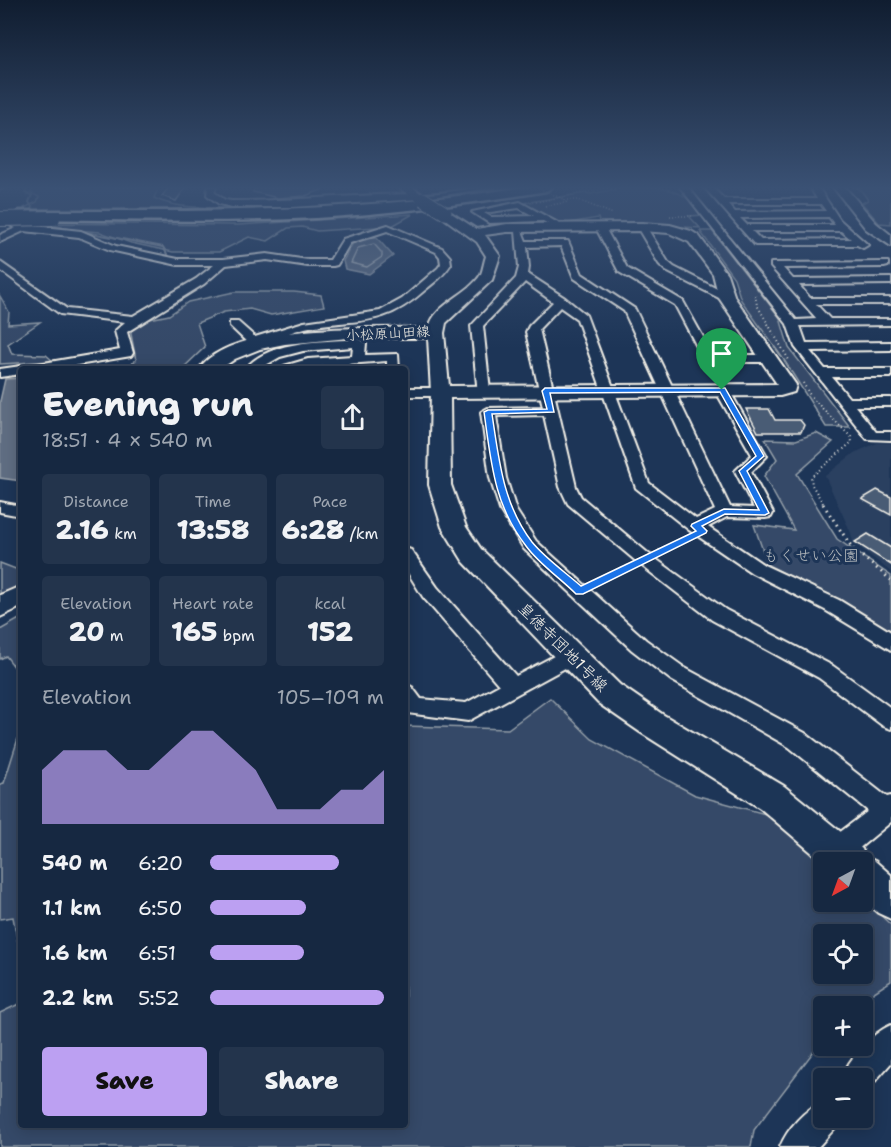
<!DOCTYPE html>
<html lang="en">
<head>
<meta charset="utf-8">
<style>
  body { margin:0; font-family:"Shantell Sans","Klee One",sans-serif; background:#23344c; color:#f1f3f6; height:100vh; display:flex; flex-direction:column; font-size:22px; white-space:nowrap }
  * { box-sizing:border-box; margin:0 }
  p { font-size:20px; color:#9ea6b1 }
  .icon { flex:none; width:33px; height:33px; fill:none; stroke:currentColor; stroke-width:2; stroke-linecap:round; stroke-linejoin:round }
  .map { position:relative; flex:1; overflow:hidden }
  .side { position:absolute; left:18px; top:366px; width:390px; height:762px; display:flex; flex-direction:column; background:#162841; border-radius:6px; box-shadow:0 3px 15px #0003,0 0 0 2px #35445a }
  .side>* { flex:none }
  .needle { width:39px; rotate:221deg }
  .buttons { position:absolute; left:813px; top:852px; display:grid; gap:12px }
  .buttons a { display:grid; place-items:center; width:60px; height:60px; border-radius:6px; background:#162841; box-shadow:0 3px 15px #0003,0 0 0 2px #35445a; font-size:30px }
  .pin { position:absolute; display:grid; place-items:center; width:51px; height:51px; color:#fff; margin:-62px -26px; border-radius:50% 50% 50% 0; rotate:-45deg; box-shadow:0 0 6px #0007 }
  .pin .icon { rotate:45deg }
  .round { display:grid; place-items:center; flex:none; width:63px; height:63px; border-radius:6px; background:#23344c }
  .headline { display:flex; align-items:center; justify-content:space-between; height:102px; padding:0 24px }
  h1 { font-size:33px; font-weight:800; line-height:45px }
  .stats { display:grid; grid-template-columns:repeat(3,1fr); gap:9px; height:102px; padding:6px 24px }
  .stats div { display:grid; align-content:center; border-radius:6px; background:#23344c; text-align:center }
  .stats b { font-size:26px; font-weight:800 }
  .stats small { font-size:16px; font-weight:400 }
  .stats p { font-size:16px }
  .chart { height:168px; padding:12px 24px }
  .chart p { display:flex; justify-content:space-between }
  .chart svg { width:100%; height:108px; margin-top:6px; fill:#bca0f2; opacity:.7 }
  .primary-button { display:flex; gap:12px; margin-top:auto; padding:12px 24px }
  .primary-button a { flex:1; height:69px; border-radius:6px; background:#bca0f2; color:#111; font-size:24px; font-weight:800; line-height:69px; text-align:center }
  .primary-button a+a { background:#23344c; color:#f1f3f6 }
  ul { padding:0 24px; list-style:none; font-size:20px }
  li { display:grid; grid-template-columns:96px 72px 1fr; align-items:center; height:45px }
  li i { height:15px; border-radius:8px; background:#bca0f2 }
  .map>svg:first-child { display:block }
  .built { fill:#2a4060 }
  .green { fill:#354a67; stroke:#949ea8; stroke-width:1.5; fill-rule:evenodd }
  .water { fill:#5e6d82; stroke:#9aa2ab; stroke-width:1.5 }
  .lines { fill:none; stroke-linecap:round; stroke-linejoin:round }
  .shore { stroke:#b8bcbf; stroke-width:1.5 }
  .stream { stroke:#9aa2ab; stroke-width:2 }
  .building { fill:#485b74; stroke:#f4f1e8; stroke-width:1.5 }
  .street-casing { stroke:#f4f1e8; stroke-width:4 }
  .secondary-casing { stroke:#f4f1e8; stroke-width:4 }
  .primary-casing { stroke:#f4f1e8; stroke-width:5 }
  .path-far2 { stroke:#f4f1e8; stroke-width:1.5; stroke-dasharray:1 2; stroke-linecap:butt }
  .path-far1 { stroke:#f4f1e8; stroke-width:2; stroke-dasharray:1 3; stroke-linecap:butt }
  .path { stroke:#f4f1e8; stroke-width:3; stroke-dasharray:1.5 4.5; stroke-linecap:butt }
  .street { fill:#1d3557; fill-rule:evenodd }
  .secondary { fill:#1d3557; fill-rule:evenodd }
  .primary { fill:#1d3557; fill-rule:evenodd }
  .secondary-bridge-casing { stroke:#f4f1e8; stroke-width:15; stroke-linecap:butt }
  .primary-bridge-casing { stroke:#f4f1e8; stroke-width:16; stroke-linecap:butt }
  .path-bridge { stroke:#f4f1e8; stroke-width:1.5; stroke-dasharray:1 2; stroke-linecap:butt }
  .secondary-bridge { stroke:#1d3557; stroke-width:13 }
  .primary-bridge { stroke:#1d3557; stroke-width:14 }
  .route { fill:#1a73e8; stroke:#fff; stroke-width:1.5; fill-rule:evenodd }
  .labels { text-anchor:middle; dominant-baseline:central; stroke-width:6; stroke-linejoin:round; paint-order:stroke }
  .far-street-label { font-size:14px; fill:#f4f1e8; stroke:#1d3557 }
  .park-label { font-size:16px; fill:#bbbfc1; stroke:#1d3557 }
  .street-label { font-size:16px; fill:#f4f1e8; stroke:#1d3557 }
</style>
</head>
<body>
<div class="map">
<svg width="891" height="1147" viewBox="0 0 891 1147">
  <rect width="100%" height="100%" fill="#1d3557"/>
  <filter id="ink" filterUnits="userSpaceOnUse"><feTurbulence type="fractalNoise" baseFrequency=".0167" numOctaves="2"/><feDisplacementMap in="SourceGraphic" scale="12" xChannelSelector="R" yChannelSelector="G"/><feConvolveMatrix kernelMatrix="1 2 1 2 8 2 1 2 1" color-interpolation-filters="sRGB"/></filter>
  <g filter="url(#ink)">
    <path class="built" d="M877 443H891V572L853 542 851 533 825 476 854 453Z"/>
    <g class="green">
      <path d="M34 187H159L154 198C177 209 200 207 226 208L207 214H30L24 208 37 202 39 197 31 193Z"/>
      <path d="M626 187C660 187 681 185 704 215L689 216 700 228 652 225H600L598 218 562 224 523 203 586 193 591 194Z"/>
      <path d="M853 187H891V224L879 223 862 203 868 200 860 189Z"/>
      <path d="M413 214 392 226 317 231 302 227 288 228 268 241 249 237 219 252H173L131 243 100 232 29 226 22 223 238 225Z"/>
      <path d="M700 231H712L780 318 789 348 850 427H826L784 360 741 300 734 278Z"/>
      <path d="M234 292H294L321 295 324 306 271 315 250 309 224 312 197 323 205 347 182 369H125L136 360 130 329 145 320 169 315 188 302Z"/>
      <path d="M0 296 9 312 8 324 40 322 8 344 12 354 46 355 53 361 0 364Z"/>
      <path d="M816 433 833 442 797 474 837 539 891 576V635L846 604 768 565 754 525 794 530 764 476 777 459 765 439 796 440Z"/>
      <path d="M0 563 21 571V584L0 596Z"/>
      <path d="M21 618V676L6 656 0 659V630Z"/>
      <path d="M550 698 592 739 695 795 773 816 823 863 824 902H862L863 899 891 925V981L853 1006H824L823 1039 754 1130 751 1147H0V1013L21 1003V1125H405V726L508 729ZM824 934H862V974H824Z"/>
      <path d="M21 729V959L13 917 0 919V784L4 783Z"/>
    </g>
    <g class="water">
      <path d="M376 237 393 256 369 274 345 269 343 261 353 243Z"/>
      <path d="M21 378V481L0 478V401L5 379Z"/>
    </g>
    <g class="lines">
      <path class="shore" d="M374 244 382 253V257L367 267 351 263 358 248Z"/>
      <g class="stream">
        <path d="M29 187 25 193 32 195 29 202 37 216"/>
        <path d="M45 224 163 247 167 254"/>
      </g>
    </g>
    <g class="building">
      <path d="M169 187H186L176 201 162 196Z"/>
      <path d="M254 187H327V188L305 196 278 198 253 192Z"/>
      <path d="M746 409H769L775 420H800L804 425 801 432H758Z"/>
      <path d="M877 490 891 497V515L862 499Z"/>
      <path d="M868 534 891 548V565L855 542Z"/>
    </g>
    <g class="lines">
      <g class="street-casing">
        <g id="street">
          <path d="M0 187H6L0 189Z"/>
          <path d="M208 187H216L214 192 225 200 232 201C295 201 359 194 421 194 446 194 470 187 495 187L420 199 293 207H232L219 204 207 195Z"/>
          <path d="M680 187H688L796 320 817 319 771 267V263L888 262V266L884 267 783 268 793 279 891 278V284L799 285 810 298H891V304H816L830 319H891V325L800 326 806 343 891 342V350L810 351 825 369H891V377H832L849 398H891V406H855L876 432H891V440L867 439 795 347 787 324Z"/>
          <path d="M704 187H712L724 199H817L810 187H818L840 220 868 245 863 248 857 245H755ZM728 204H821L826 211 735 212ZM829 217 835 225H747L740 218ZM752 231H841L851 239 761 240Z"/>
          <path d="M520 202 567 228 559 230 543 221 489 223 472 212ZM519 208 534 216 491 217 484 213Z"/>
          <path d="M0 215 25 225 81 231 116 246 178 259H223L267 254 308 260H330L343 239 388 225 442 248 450 257 451 264C444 275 435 282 425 290 380 330 357 317 305 328 290 332 276 338 261 343L260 347H252L230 326V322H238L255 337 304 322 380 311 402 299 438 268 441 264 440 257 436 252 387 231 350 243 337 265 333 266H308L267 260 226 265 204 284 127 332 133 353 131 356 54 369H21V374L0 377V369L21 366 26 368 32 365 120 350 115 331 125 322 60 314 0 270V262L67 309 133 316 196 279 214 265H178L110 250 79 237 24 231 0 242V235L16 228 0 221Z"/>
          <path d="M639 225H645L668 262 674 267 731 296V300H723L666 271 659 264 637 227Z"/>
          <path d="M598 226H604L627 268 683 301 713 355H768L772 356 774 359 772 362H705L675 305 619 272 596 228Z"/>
          <path d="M516 231H522L526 241H568L582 274 635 309 730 507 754 508 735 471 752 455 715 390 722 386 729 390 767 456 751 472 773 513 771 517 765 518 727 517 708 527 764 565 839 600 891 632V650L825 610 752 573 689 530 636 488 577 319 560 307 539 329 576 487 581 497 649 554 726 610 833 666 891 708V729L883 726 819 678 712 620 637 562 568 504 560 487 544 415 496 416 506 478 516 510 536 541 646 640 685 668 805 733 887 797 891 796V822L845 860 838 862 827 860 823 851 827 842 868 811 789 747 671 680 632 650 524 549 500 510 490 478 481 412 488 408 543 407 526 332 529 326 553 302 525 282 483 326 490 391 488 394H478L471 326 516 278 519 267ZM561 246 574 278 624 311 715 510 696 519 649 483 586 315 565 298 528 274 529 267 527 247Z"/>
          <path d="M360 339 366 343 365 355 398 354 399 369H387V361L282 369 284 366 308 359 352 356 353 347 303 351 280 357 259 369H245C270 339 324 342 360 339Z"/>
          <path d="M405 388H440L447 392 440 396H405Z"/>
          <path d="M0 502 21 506V516L0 512Z"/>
          <path d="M405 548 411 550 437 587 516 676 571 647 578 649 581 655 578 661 468 721 407 713 405 710V684L412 687 421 699 466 703 499 685 423 597 405 568Z"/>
          <path d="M891 1025V1063L868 1089 862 1091V1078H842C848 1059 872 1033 891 1025Z"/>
          <path d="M824 1101V1118H840L835 1128 818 1147H780C787 1129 805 1109 824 1101Z"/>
        </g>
      </g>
      <g class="secondary-casing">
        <g id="secondary">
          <path d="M398 187H412L429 199 427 202H419Z"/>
          <path d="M833 187H845L876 223 891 235V246L866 229Z"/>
          <path d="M445 209 476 229 507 224 642 223 670 225 691 231 699 236 727 274 735 298 796 385 794 392 780 396 450 398 451 485 466 527 481 549 620 685 662 714 784 786 862 849 865 857 875 861 891 875V919L878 913 862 899V862L824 863 760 808 640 732 598 703 463 561 442 527 429 485 431 392 428 338H349L285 344 260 349 235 359 220 369H199C231 322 376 328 429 328 434 304 470 294 481 274 483 269 484 262 486 256L477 242 441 216 439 213ZM642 231 669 233 689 242 713 274 719 298 777 384 449 386 444 333 446 323 492 280 500 256 485 235 507 232Z"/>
          <path d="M21 586V607L0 617V595Z"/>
        </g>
      </g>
      <g class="primary-casing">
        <path id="primary" d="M524 187H552L546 191C470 204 393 213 316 218 217 223 118 220 20 219L13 215 20 211C189 211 356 214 524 187Z"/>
      </g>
      <g class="path-far2">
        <path d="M611 189 621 187"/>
        <path d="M565 200H578L613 214"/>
        <path d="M536 202 613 187"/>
        <path d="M545 206 568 202"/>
        <path d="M670 216H693"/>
      </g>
      <g class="path-far1">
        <path d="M755 295 757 305 789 360"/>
        <path d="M803 383 811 397 851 437 852 442 811 477 812 485 824 505"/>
      </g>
      <g class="path">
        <path d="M823 504 853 549 891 580"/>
        <path d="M659 551 688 538"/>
        <path d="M595 583 629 566"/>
      </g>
      <use href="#street" class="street"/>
      <use href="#secondary" class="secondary"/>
      <use href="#primary" class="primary"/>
      <g class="secondary-bridge-casing">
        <path id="secondary-bridge" d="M423 199 445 213"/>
      </g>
      <g class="primary-bridge-casing">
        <path id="primary-bridge" d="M0 219 53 218"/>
      </g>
      <path class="path-bridge" d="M537 187 565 200"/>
      <use href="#secondary-bridge" class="secondary-bridge"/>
      <use href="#primary-bridge" class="primary-bridge"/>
    </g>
  </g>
  <linearGradient id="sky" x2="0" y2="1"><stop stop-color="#101d30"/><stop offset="0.54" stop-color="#3a5174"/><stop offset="1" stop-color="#3a5174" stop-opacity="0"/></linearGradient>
  <rect width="891" height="348" fill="url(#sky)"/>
  <path class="route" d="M545 388H725L764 456 747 471 769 513 765 515 725 514 702 526 707 531 706 533 583 594H576C560 578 539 564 526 546 494 505 491 462 484 412L488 410 547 409 542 391ZM720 392 756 456 739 471 759 510 724 509 692 524 691 526 696 531 581 586C565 572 545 558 532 542 503 504 499 460 492 414L554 412 550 393Z"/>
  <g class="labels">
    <g class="far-street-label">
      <text transform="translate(388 333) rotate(-3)">小松原山田線</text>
    </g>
    <g class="park-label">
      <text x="811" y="555">もくせい公園</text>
    </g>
    <g class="street-label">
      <text transform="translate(563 647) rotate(45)">皇徳寺団地1号線</text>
    </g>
  </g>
</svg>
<div class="buttons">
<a><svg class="needle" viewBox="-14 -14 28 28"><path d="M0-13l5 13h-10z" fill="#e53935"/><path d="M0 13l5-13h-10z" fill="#9ea6b1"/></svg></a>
<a><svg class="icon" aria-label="locate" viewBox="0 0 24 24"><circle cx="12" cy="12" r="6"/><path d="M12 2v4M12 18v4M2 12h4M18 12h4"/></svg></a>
<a>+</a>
<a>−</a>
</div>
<div class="pin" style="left:722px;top:390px;background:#1e9e55"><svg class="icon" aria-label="arrive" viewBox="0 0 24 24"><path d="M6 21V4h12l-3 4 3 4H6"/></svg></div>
<section class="side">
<div class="headline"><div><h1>Evening run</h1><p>18:51 · 4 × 540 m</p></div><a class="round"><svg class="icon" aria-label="share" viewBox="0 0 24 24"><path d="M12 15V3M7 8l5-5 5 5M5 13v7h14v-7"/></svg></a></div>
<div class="stats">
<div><p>Distance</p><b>2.16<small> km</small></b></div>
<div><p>Time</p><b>13:58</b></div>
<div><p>Pace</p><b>6:28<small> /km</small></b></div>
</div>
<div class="stats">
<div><p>Elevation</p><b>20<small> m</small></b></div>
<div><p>Heart rate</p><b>165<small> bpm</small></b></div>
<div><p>kcal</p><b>152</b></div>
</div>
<div class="chart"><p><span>Elevation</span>105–109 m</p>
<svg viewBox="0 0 160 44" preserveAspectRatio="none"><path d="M0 44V22L10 14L20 14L30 14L40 22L50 22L60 14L70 6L80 6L90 14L100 22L110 38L120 38L130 38L140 30L150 30L160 22V44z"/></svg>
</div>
<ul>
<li><b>540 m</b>6:20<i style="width:74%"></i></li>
<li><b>1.1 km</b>6:50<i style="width:55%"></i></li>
<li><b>1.6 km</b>6:51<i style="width:54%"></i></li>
<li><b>2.2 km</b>5:52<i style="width:100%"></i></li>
</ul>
<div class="primary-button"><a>Save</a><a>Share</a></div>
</section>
</div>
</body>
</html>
